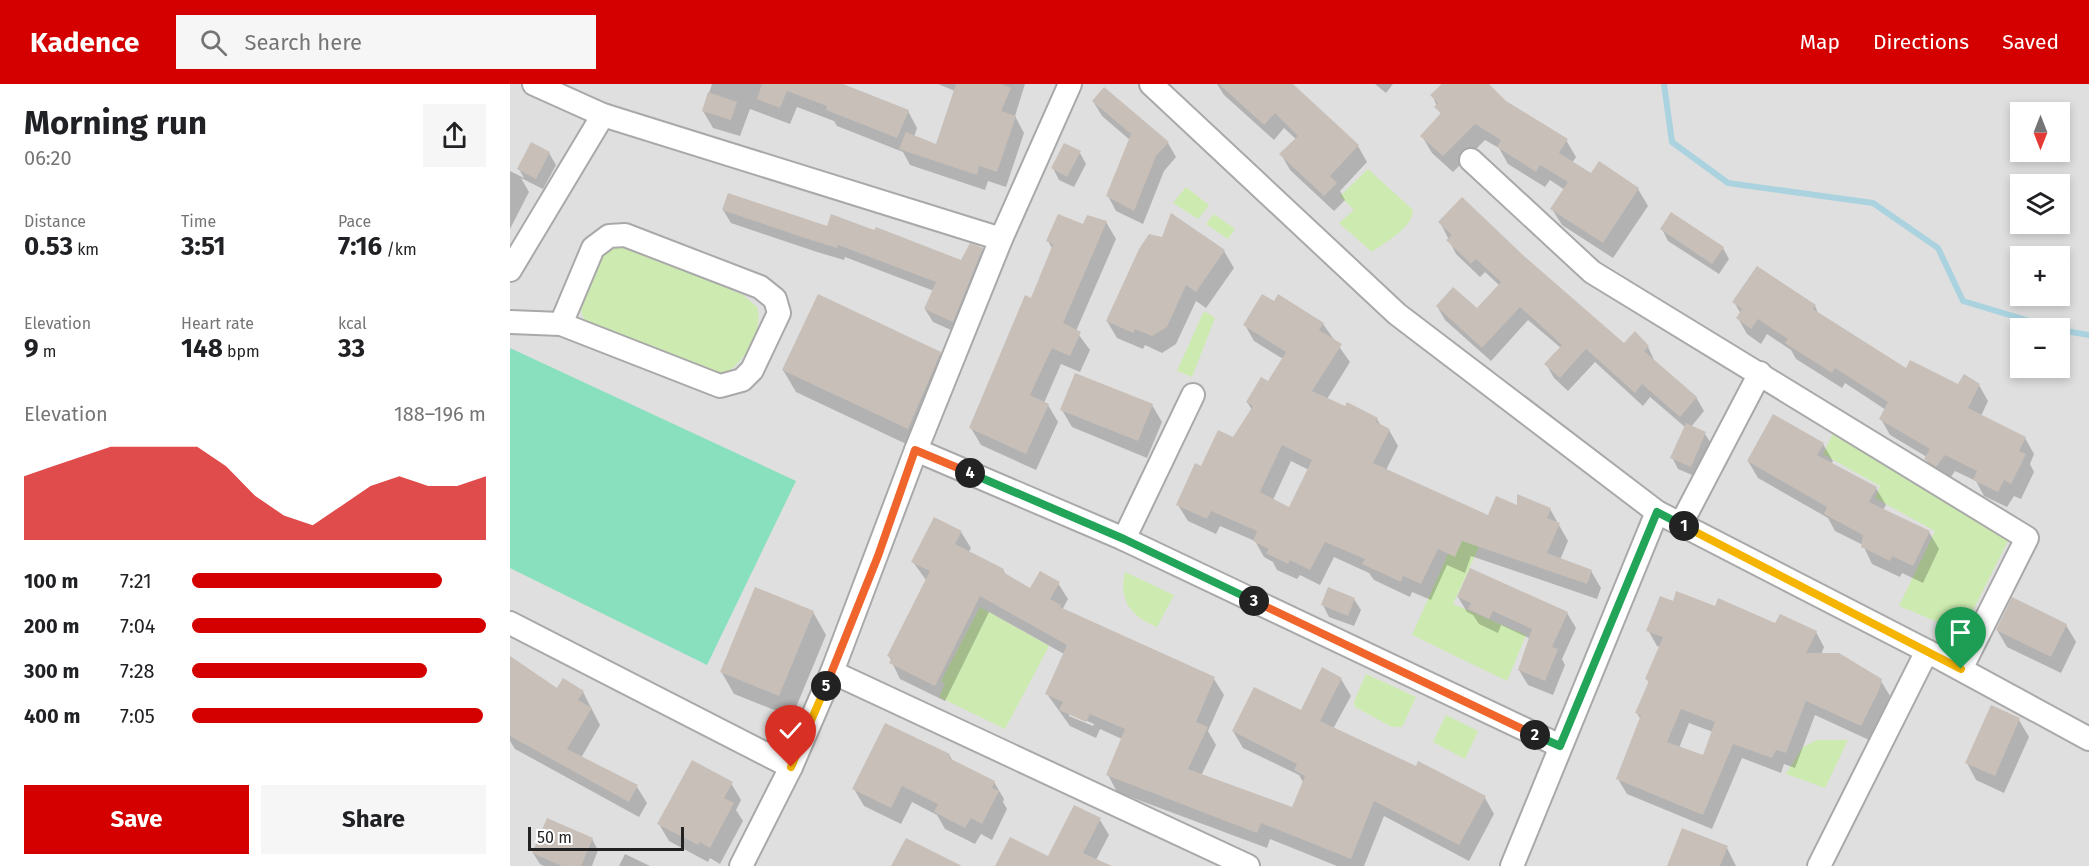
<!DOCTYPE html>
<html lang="en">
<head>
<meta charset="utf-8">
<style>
  body { margin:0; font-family:"Fira Sans",sans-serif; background:#f6f6f6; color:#202124; height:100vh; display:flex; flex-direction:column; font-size:22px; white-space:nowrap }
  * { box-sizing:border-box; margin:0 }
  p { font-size:20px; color:#757577 }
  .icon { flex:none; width:33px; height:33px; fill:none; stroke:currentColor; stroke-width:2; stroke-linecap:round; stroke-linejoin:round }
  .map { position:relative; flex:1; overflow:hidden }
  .panel { display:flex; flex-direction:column; background:#fff; width:510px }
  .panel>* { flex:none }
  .needle { width:39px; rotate:180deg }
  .buttons { position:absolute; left:1500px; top:18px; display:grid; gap:12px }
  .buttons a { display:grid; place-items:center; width:60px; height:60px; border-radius:0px; background:#fff; box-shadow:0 3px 9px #0003; font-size:30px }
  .scale { position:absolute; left:18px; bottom:15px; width:156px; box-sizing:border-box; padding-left:6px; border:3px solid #222; border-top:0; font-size:16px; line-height:21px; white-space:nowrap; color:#222; -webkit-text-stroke:4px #fff; paint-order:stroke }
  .pin { position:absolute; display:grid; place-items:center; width:51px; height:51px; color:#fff; margin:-62px -26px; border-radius:50% 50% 50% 0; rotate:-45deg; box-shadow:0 0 6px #0007 }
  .pin .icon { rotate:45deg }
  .km { position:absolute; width:30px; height:30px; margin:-15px; border-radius:50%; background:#222; color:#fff; font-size:16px; line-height:30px; text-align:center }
  .round { display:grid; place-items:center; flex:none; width:63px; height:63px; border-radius:0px; background:#f6f6f6 }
  .overview { display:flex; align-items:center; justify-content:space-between; height:102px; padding:0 24px }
  h1 { font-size:33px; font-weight:700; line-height:45px }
  .metrics { display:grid; grid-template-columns:repeat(3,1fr); gap:9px; height:102px; padding:6px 24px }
  .metrics div { display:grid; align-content:center }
  .metrics b { font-size:26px; font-weight:700 }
  .metrics small { font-size:16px; font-weight:400 }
  .metrics p { font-size:16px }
  .chart { height:168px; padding:12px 24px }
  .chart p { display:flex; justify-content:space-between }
  .chart svg { width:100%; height:108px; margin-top:6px; fill:#d40000; opacity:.7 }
  .action { display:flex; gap:12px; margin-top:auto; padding:12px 24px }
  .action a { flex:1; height:69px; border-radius:0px; background:#d40000; color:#fff; font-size:24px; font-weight:700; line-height:69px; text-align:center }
  .action a+a { background:#f6f6f6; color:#202124 }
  ul { padding:0 24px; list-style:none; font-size:20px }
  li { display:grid; grid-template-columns:96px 72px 1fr; align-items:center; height:45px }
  li i { height:15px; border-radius:8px; background:#d40000 }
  header { display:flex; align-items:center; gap:36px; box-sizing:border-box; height:84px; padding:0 30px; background:#d40000; color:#fff }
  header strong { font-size:28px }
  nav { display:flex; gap:33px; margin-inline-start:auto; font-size:21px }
  .search { width:420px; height:54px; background:#f6f6f6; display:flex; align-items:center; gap:15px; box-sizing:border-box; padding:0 21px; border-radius:0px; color:#757577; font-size:22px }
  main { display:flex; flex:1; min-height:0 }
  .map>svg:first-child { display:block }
  .residential { fill:#e0dfdf; fill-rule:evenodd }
  .grass { fill:#cdebb0 }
  .pitch { fill:#88e0be }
  .shadow { fill:#0003; fill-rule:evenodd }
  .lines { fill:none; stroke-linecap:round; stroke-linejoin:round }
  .stream { stroke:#aad3df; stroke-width:6 }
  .building { fill:#c7bfb8; fill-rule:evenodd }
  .minor-casing { stroke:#a9a9a9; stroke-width:26 }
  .minor { stroke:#fff; stroke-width:22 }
  .split-1-casing { stroke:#fff; stroke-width:12 }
  .split-2-casing { stroke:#fff; stroke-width:12 }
  .split-3-casing { stroke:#fff; stroke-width:12 }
  .split-4-casing { stroke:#fff; stroke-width:12 }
  .split-5-casing { stroke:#fff; stroke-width:12 }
  .split-6-casing { stroke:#fff; stroke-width:12 }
  .split-1 { stroke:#f5b400; stroke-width:8 }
  .split-2 { stroke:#22a559; stroke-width:8 }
  .split-3 { stroke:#f0652b; stroke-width:8 }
  .split-4 { stroke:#22a559; stroke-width:8 }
  .split-5 { stroke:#f0652b; stroke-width:8 }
  .split-6 { stroke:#f5b400; stroke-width:8 }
</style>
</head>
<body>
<header>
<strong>Kadence</strong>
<div class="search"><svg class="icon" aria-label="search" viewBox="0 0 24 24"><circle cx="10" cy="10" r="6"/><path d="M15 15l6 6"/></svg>Search here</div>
<nav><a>Map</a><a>Directions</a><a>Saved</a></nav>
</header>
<main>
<section class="panel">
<div class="overview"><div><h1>Morning run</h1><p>06:20</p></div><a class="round"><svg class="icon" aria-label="share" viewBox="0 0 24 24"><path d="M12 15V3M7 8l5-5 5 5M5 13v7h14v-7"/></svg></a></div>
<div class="metrics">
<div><p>Distance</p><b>0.53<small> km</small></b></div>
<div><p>Time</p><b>3:51</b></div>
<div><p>Pace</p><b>7:16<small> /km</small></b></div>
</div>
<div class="metrics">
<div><p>Elevation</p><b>9<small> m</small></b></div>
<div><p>Heart rate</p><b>148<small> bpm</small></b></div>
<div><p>kcal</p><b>33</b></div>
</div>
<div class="chart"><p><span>Elevation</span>188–196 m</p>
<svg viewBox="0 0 160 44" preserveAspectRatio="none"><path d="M0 44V18L10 14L20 10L30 6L40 6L50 6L60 6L70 14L80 26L90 34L100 38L110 30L120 22L130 18L140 22L150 22L160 18V44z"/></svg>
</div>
<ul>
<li><b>100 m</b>7:21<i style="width:85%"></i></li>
<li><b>200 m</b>7:04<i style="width:100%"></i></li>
<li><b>300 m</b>7:28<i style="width:80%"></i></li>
<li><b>400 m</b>7:05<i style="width:99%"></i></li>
</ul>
<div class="action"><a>Save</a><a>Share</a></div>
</section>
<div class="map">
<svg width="1579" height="782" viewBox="0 0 1579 782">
  <rect width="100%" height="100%" fill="#f2efe9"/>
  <path class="residential" d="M0 0H1579V782H0ZM1510 28H1550V68H1510ZM1510 100H1550V140H1510ZM1510 172H1550V212H1510ZM1510 244H1550V284H1510Z"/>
  <g class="grass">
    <path d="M858 85 903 126C903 144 875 158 862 168L829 139 844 126 830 112Z"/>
    <path d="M676 103 699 121 688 135 663 119Z"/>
    <path d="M704 130 725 145 718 155 696 140Z"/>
    <path d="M102 162H115L233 211 247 223C255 246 231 286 208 292L78 242 72 231 71 223 88 170Z"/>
    <path d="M694 227 705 234 682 293 667 287Z"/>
    <path d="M1326 343 1499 455 1452 548 1389 522 1425 447 1365 414 1370 402 1313 370Z"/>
    <path d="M946 452 969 463 943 520 1016 551 997 597 902 551Z"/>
    <path d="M615 488 664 511 647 543C622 533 608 517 615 488Z"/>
    <path d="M470 523 539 562 495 645 429 613 435 600 431 597Z"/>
    <path d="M856 590 906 613 892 643H882L845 623 844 618Z"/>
    <path d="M936 631 968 647 955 675 923 658Z"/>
    <path d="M1307 656H1338L1315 704 1276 690 1293 663Z"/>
  </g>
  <path class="pitch" d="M0 264 286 397 197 581 0 484Z"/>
  <g class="shadow">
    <path d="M202 0H329L398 27 407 44 404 53 427 62 445 7 428 0H515L505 32 514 49 496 103 478 97 475 106 400 81 393 68 327 42 324 37 287 23 280 40 240 25 230 52 203 44 193 27Z"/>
    <path d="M707 0H779L848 62 857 78 830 107 835 116 824 127 780 86 771 70 787 56 774 44 764 56 714 11Z"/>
    <path d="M865 0H883L876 9Z"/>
    <path d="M932 0H977L995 18 1056 56 1066 73 1062 79 1081 91 1128 105 1138 122 1103 174 1052 141 1042 125 1055 106 1040 96 1035 103 998 80 989 64 975 56 943 88 922 69 912 52 931 31 922 11Z"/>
    <path d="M583 17 658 59 666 73 654 87 633 140 606 127 598 112 620 56 592 32Z"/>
    <path d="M39 69 46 81 33 105 11 94 19 108 0 145V87L14 94 9 85Z"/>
    <path d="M570 69 576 80 564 103 549 96 543 84Z"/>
    <path d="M213 126 318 144 452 177 472 165 479 178 450 250 423 238 415 225 424 207 335 173 334 176 307 168 221 139Z"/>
    <path d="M596 138 606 155 566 247 580 266 570 288 551 280 534 319 538 321 548 338 526 386 471 361 461 344 522 216 543 166 538 157 574 142Z"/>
    <path d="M930 138 1013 173 1114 261 1138 263 1145 278 1186 313 1194 327 1181 343 1195 350 1202 361 1187 393 1168 385 1162 373 1175 343 1140 313 1133 322 1085 278 1058 307 1044 294 1036 280 1051 264 1018 236 981 277 935 236 927 222 967 226 990 202 975 188 970 193 946 170Z"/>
    <path d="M1152 145 1213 164 1219 175 1209 190 1158 157Z"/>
    <path d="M714 167 724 184 696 224 686 217 666 260 652 269 635 261 633 265 607 254 597 237Z"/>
    <path d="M1224 218 1305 222 1309 231 1396 286 1449 302 1469 301 1478 317 1471 332 1515 354 1524 370 1520 380 1524 388 1511 415 1504 412 1497 423 1474 412 1466 397 1445 387 1437 399 1425 392 1416 375 1417 373 1380 351 1371 335 1376 326 1335 299 1332 304 1286 275 1281 266 1257 250 1251 260 1237 250 1228 234 1231 230Z"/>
    <path d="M813 240 840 278 817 315 867 335 871 342 879 346 888 362 876 386 979 433 1009 423 1040 425 1058 457 1050 476 1081 487 1091 504 1087 515 961 472 955 489 937 481 921 516 902 508 900 513 864 496 859 489 824 473 810 501 790 491 787 495 767 486 763 478 754 473 745 457 710 442 706 450 678 437 668 421 692 384 724 355 742 326 737 318 758 299 773 275 744 257 735 241ZM781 377 799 386 780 425 763 416Z"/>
    <path d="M430 269 443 291 411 367 286 308 273 286Z"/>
    <path d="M642 321 652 338 637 374 562 343 552 326Z"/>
    <path d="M1313 360 1323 377 1321 380 1366 404 1376 421 1373 426 1419 448 1429 465 1413 499 1392 489 1390 493 1362 480 1353 461 1325 447 1318 434 1248 394 1238 377Z"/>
    <path d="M451 448 461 464 458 469 493 486 497 492 521 506 548 499 558 515 552 526 704 595 714 611 698 647 706 661 691 692 783 725 794 700 789 691 733 664 723 647 791 628 831 595 841 612 823 645 975 714 984 730 959 777 874 732 854 782H827L760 755 757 764 607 708 598 691 612 655 590 645 586 654 560 642 537 610 554 570 479 528 435 617 390 595 379 572 416 496 403 478ZM559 629 584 640 583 642 559 632Z"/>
    <path d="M948 513 1057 529 1066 544 1052 575 1055 581 1043 611 1018 601 1009 586 1021 555 991 541 988 549 969 540 963 531 957 528Z"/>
    <path d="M844 515 851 526 844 542 819 533 813 521Z"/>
    <path d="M1164 519 1205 524 1265 541 1306 548 1314 563 1311 571 1371 597 1380 612 1359 656 1305 631 1285 684 1274 680 1271 689 1232 674 1202 745 1117 710 1108 695 1131 636 1127 629 1139 600 1137 595 1150 563 1147 562 1138 546ZM1179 639 1203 648 1193 673 1169 664Z"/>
    <path d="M303 528 316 551 282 633 224 610 211 587Z"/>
    <path d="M1556 541 1566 558 1551 589 1497 563 1487 546Z"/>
    <path d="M0 578 48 606 73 608 90 641 71 674 127 703 137 719 129 733 5 665 0 657Z"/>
    <path d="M1482 623 1509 636 1519 653 1494 709 1466 696 1457 679Z"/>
    <path d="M439 671 443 677 484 698 494 715 493 718 497 725 482 756 471 750 465 760 435 745 427 731 402 718 391 740 354 722 344 705Z"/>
    <path d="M221 699 231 716 226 726 233 737 210 780 200 774 198 778 159 757 149 740Z"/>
    <path d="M590 736 599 751 586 776 594 782H488L538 774Z"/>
    <path d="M82 755 88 766 82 782H34L30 780 23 769Z"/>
    <path d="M1217 764 1226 782H1159Z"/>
    <path d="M115 770 140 782H109Z"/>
  </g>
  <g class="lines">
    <g class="stream">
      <path d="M1154 0 1162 58 1218 99 1363 119 1428 164 1453 217 1543 244"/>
      <path d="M1550 246 1579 251"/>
    </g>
  </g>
  <g class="building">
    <path d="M252 0H333L399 26 387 54 316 26 317 22 277 7 270 24 247 15Z"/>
    <path d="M446 0H491L501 4 491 27 506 32 487 88 469 82 467 91 389 65 396 48 426 60Z"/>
    <path d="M709 0H783L849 61 820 92 827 99 814 112 769 70 788 52 765 29 754 41Z"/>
    <path d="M932 0H979L996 17 1058 55 1049 69 1081 89 1089 77 1129 104 1093 159 1040 125 1058 98 1030 81 1026 88 987 63 991 56 965 40 933 72 910 52 931 29 924 23 928 19 920 11Z"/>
    <path d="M594 3 659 58 646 72 624 127 596 112 621 50 582 17Z"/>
    <path d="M198 8 227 18 221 36 192 27Z"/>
    <path d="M21 58 40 68 26 95 7 85Z"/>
    <path d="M554 59 571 67 557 93 541 84Z"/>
    <path d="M218 109 317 142 321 130 364 146 366 143 451 176 460 159 473 164 443 238 414 225 426 198 328 161 327 164 298 155 212 126Z"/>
    <path d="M952 113 1014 172 1114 259 1125 247 1139 262 1134 267 1187 313 1170 333 1132 300 1125 309 1076 265 1050 294 1034 280 1052 261 1010 223 972 264 926 222 943 203 967 224 991 198 966 175 961 180 936 156 942 151 928 138Z"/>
    <path d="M1161 128 1214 163 1202 180 1150 145Z"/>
    <path d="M661 129 715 166 686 208 676 201 657 243 642 252 625 245 623 249 596 237 629 165 639 150 652 153Z"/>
    <path d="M548 130 573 140 577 131 597 137 553 239 571 248 560 272 542 264 520 311 539 320 516 370 459 344 515 211 521 214 543 160 536 157Z"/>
    <path d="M1247 182 1306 221 1303 225 1396 284 1400 276 1448 300 1454 290 1470 300 1458 324 1516 353 1509 367 1516 370 1501 400 1494 396 1488 408 1463 396 1467 387 1435 371 1426 383 1414 375 1420 365 1369 335 1378 318 1325 284 1322 289 1275 259 1278 255 1248 235 1241 245 1226 234 1232 225 1222 218Z"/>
    <path d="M308 210 431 268 398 345 272 286Z"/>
    <path d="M752 210 764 217 768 210 814 239 809 246 832 260 802 307 835 322 837 318 868 334 866 338 880 345 863 379 978 431 986 412 1007 421V410L1041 424 1037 434 1050 439 1037 469 1082 486 1077 500 952 457 945 473 928 465 911 500 893 492 891 498 852 480 855 475 815 458 800 486 780 476 778 480 756 469 759 465 743 457 747 447 701 427 697 435 666 421 685 379 691 382 708 346 723 353 743 322 736 318 751 293 758 297 776 268 733 241ZM772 361 802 376 779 423 750 408Z"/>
    <path d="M565 289 643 320 628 357 550 326Z"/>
    <path d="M1263 330 1314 359 1307 371 1367 403 1359 418 1420 447 1403 482 1382 472 1380 477 1351 463 1353 451 1314 430 1317 423 1237 377Z"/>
    <path d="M1176 339 1196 348 1181 383 1160 374Z"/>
    <path d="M424 433 452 447 445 460 494 485 493 488 520 504 530 487 550 498 540 515 551 521 550 523 705 593 686 638 698 643 678 685 782 723 795 692 784 686 787 680 722 647 744 603 791 626 812 583 832 594 810 637 906 682 908 677 976 712 949 761 864 717 841 775 751 739 747 749 596 691 615 645 580 630 576 638 549 626 553 618 535 610 557 561 470 512 425 602 379 579 382 574 377 572 420 487 401 478Z"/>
    <path d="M960 484 1058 528 1042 563 1048 565 1035 597 1008 586 1022 545 983 527 979 535 958 525 961 519 947 513Z"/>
    <path d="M245 503 304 527 269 612 210 588Z"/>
    <path d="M818 503 845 514 838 532 811 521Z"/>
    <path d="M1166 507 1205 522 1208 514 1265 539 1270 530 1307 547 1296 569H1329L1372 595 1369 606 1351 642 1296 617 1276 669 1266 666 1262 674 1223 660 1193 731 1106 695 1131 631 1125 629 1139 597 1135 595 1153 553 1136 547 1150 512 1163 517ZM1171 625 1205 638 1193 671 1157 658Z"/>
    <path d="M1502 513 1557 540 1541 573 1486 546Z"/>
    <path d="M0 572 47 604 53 594 74 607 68 616 82 624 57 665 128 701 119 718 0 652Z"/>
    <path d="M1481 621 1510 634 1485 692 1455 679Z"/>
    <path d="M375 639 440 670 439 674 485 697 482 704 489 707 472 740 461 734 455 744 424 728 428 720 392 702 381 724 342 705Z"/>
    <path d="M182 676 223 698 214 714 224 719 200 764 190 758 188 761 147 740Z"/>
    <path d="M564 721 591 734 573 769 602 782H485L500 753 538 772Z"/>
    <path d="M37 734 83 754 71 782H52L22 769Z"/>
    <path d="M1172 744 1218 762 1210 782H1157Z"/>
    <path d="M396 754 452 782H381Z"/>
  </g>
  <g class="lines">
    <g class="minor-casing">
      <g id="minor">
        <path d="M24 0 93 31 491 155"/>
        <path d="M641 0 887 230 1147 428 1417 567 1579 655"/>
        <path d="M961 76 1082 188 1517 454 1451 585"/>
        <path d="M0 186 93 31"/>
        <path d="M0 238 51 240 210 302 232 296 242 286 269 229 265 215 250 203 115 151 99 152 83 164 51 240"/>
        <path d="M406 366 614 455 1050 662"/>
        <path d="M1171 440 1250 289"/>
        <path d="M614 455 683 311"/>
        <path d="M0 539 281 683"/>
        <path d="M322 588 738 782"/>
        <path d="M231 782 281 683 322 588 406 366 491 155 560 0"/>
        <path d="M1002 782 1147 428"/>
        <path d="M1309 782 1417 567"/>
      </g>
    </g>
    <use href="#minor" class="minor"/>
  </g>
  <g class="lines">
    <g class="split-1-casing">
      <path id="split-1" d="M1174 442 1451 585"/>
    </g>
    <g class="split-2-casing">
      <path id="split-2" d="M1025 651 1050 662 1147 428 1174 442"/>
    </g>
    <g class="split-3-casing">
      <path id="split-3" d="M744 517 1025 651"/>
    </g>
    <g class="split-4-casing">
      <path id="split-4" d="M460 389 614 455 744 517"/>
    </g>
    <g class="split-5-casing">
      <path id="split-5" d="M316 602 368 472 405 366 460 389"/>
    </g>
    <g class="split-6-casing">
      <path id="split-6" d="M281 683 316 602"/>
    </g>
    <use href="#split-1" class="split-1"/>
    <use href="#split-2" class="split-2"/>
    <use href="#split-3" class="split-3"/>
    <use href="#split-4" class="split-4"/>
    <use href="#split-5" class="split-5"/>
    <use href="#split-6" class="split-6"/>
  </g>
</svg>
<div class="buttons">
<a><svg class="needle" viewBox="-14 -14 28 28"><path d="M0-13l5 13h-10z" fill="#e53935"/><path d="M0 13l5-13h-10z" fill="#757577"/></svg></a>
<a><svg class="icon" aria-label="layers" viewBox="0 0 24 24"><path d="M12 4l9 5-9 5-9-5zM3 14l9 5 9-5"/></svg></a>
<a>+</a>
<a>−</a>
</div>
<div class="scale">50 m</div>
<div class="pin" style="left:1451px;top:585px;background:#1e9e55"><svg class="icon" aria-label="arrive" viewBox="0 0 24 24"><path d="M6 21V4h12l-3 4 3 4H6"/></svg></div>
<div class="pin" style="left:281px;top:683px;background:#d93025"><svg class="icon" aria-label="check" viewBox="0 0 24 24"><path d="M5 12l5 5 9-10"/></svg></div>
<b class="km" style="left:1174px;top:442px">1</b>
<b class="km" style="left:1025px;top:651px">2</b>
<b class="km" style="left:744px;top:517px">3</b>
<b class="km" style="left:460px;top:389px">4</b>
<b class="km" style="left:316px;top:602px">5</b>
</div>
</main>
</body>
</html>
